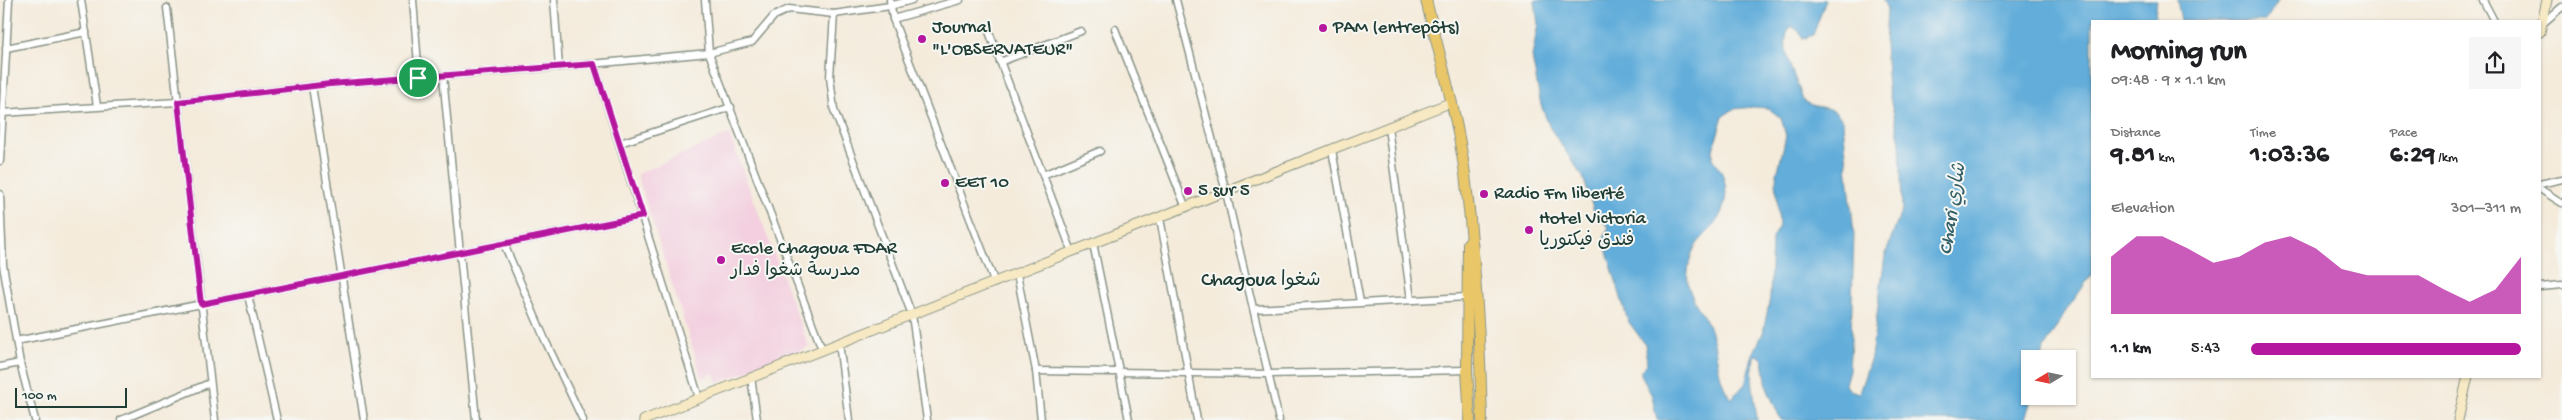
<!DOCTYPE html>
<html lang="en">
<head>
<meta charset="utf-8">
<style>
  body { margin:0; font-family:"Gochi Hand","Playpen Sans Arabic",sans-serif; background:#f6f6f6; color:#202124; height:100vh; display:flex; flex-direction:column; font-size:19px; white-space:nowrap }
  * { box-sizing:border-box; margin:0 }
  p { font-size:16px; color:#757577 }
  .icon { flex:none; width:28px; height:28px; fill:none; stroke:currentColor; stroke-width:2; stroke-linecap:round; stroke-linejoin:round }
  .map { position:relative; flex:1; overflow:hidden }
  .panel { position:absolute; left:2091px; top:20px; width:450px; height:358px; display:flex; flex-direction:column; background:#fff; border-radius:0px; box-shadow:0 1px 4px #0004 }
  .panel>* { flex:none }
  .needle { width:32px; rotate:260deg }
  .fabs { position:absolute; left:2021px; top:350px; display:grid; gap:10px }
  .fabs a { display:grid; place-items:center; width:55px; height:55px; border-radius:0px; background:#fff; box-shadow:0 1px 4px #0004; font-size:25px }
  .scale { position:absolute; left:15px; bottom:12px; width:112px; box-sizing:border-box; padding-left:5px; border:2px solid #1f3d34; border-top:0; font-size:14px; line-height:18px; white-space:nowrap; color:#1f3d34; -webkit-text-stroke:4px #f6f6f2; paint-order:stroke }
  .pin { position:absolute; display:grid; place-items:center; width:42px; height:42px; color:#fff; margin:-21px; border:2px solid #fff; border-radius:50%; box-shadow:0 1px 5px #0007 }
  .round { display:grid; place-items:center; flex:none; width:52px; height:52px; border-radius:0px; background:#f6f6f6 }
  .headline { display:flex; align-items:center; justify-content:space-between; height:85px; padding:0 20px }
  h1 { font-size:28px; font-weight:700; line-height:38px }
  .metrics { display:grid; grid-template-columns:repeat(3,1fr); gap:8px; height:85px; padding:5px 20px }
  .metrics div { display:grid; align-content:center }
  .metrics b { font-size:25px; font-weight:700 }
  .metrics small { font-size:14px; font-weight:400 }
  .metrics p { font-size:14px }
  .chart { height:140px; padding:10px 20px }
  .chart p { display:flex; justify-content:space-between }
  .chart svg { width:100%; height:90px; margin-top:5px; fill:#b5179e; opacity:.7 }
  ul { padding:0 20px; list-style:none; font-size:16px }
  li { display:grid; grid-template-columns:80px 60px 1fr; align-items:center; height:38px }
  li i { height:12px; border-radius:6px; background:#b5179e }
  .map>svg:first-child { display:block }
  .built { fill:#f3cfdf }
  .water { fill:#62adda; stroke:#407587; fill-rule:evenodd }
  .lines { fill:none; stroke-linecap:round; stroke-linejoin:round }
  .street-casing { stroke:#8a9488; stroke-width:9 }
  .secondary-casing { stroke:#8a9488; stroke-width:11 }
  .primary-casing { stroke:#8a9488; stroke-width:12 }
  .street { stroke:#fff; stroke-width:6 }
  .secondary { stroke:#f6e9c3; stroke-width:9 }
  .primary { stroke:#e9c769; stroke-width:10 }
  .route-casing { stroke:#fff; stroke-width:10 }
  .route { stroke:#b5179e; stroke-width:6 }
  .poi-dot { fill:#b5179e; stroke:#f6f6f2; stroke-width:2 }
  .labels { text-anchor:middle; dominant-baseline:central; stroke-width:4; stroke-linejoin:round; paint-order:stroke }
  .poi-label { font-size:19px; fill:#1f3d34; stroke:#f6f6f2; text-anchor:start }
  .water-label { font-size:20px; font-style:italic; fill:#335f66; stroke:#f6f6f2 }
  .neighbourhood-label { font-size:20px; fill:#1f3d34; stroke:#f6f6f2 }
</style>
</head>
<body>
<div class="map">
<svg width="2562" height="420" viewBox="0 0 2562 420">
  <rect width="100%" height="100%" fill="#f6f6f2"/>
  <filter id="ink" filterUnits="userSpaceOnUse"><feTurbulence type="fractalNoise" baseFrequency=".02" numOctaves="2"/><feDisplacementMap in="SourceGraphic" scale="10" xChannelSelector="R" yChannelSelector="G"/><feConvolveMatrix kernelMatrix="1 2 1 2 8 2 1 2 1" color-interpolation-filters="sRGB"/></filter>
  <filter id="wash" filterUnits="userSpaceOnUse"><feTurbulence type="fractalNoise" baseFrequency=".0096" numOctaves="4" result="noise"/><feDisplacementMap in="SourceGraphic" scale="20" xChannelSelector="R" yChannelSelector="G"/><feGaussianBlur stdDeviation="1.12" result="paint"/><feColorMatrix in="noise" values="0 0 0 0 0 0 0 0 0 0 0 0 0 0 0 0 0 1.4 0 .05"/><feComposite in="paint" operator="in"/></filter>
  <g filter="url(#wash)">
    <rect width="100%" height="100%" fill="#f4ebdb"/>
    <path class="built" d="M729 134 809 347 718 383 713 373 702 378 637 174Z"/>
    <g class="water">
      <path d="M1535 0H1826L1813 35 1803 39 1800 32 1793 27H1789C1778 52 1797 77 1803 101 1819 111 1836 103 1843 123L1854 235 1851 339 1849 370 1845 384 1850 390 1859 393 1871 357 1885 256 1902 209 1900 142 1888 88 1885 44 1887 9 1883 0H2157L2154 21H2092V274L2064 314 2044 348 2042 359H2030V396H2032L2025 420H1781L1767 388 1763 360 1758 355 1754 357 1752 378 1757 420H1657L1652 396 1641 374V370L1647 364 1645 344 1628 321 1605 245 1604 238 1609 227 1595 214 1583 177 1550 128 1541 105 1532 57 1538 24ZM1753 107 1768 108 1781 118 1786 136 1776 179 1779 226 1772 238 1770 298 1763 333 1753 354 1745 384 1731 399C1715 378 1719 346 1707 323 1698 305 1685 292 1688 271 1692 239 1704 241 1718 219 1730 200 1728 175 1713 160V150L1723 116 1734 109Z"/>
      <path d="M2177 0H2279L2265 21H2181Z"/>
    </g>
  </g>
  <g filter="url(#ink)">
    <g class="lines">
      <g class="street-casing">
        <g id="street">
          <path d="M81 0 97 106"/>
          <path d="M413 0 419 78"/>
          <path d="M554 0 559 67"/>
          <path d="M705 0 709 53 822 349"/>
          <path d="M890 0 893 19 995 283"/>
          <path d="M1176 0 1226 192 1279 420"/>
          <path d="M2483 0 2494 21"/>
          <path d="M167 8 215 420"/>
          <path d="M834 14 830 77 834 110 912 315 927 420"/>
          <path d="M893 19 960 0"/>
          <path d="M2542 24 2562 7"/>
          <path d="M988 29 1072 252"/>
          <path d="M1115 29 1186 208"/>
          <path d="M6 48 86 32"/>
          <path d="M1000 62 1081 31"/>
          <path d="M594 64 699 398"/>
          <path d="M443 76 476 420"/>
          <path d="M312 86 364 420"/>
          <path d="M2 113 177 102 330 84 559 67 709 53 752 42 774 16 789 9 834 14 890 6 912 0"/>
          <path d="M1388 127 1411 300"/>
          <path d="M620 143 731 107"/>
          <path d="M1332 150 1360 302"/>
          <path d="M0 161 9 0"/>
          <path d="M1043 175 1100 151"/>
          <path d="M2540 184 2562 179"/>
          <path d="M2540 189 2562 203"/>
          <path d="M0 194 3 265 20 363 35 420"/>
          <path d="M1160 218 1197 420"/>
          <path d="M1093 243 1129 420"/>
          <path d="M504 244 546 342 583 420"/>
          <path d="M1017 274 1036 371 1041 420"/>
          <path d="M2540 287 2562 285"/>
          <path d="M248 295 277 420"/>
          <path d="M1254 309 1467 297"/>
          <path d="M16 341 643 216"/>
          <path d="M839 343 849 420"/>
          <path d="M0 367 20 363"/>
          <path d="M1036 371 1268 374 1467 370"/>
          <path d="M751 377 757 420"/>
          <path d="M121 420 210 383"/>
        </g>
      </g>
      <g class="secondary-casing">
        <g id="secondary">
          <path d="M2540 32 2547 0"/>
          <path d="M644 420 1452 102"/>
          <path d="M2458 420 2468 376"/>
        </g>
      </g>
      <g class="primary-casing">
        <g id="primary">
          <path d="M1426 0C1440 57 1457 115 1465 174 1475 256 1480 337 1482 420"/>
          <path d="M1468 243 1467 370 1470 420"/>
        </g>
      </g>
      <use href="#street" class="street"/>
      <use href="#secondary" class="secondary"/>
      <use href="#primary" class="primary"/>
    </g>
  </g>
  <g class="lines" filter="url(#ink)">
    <g class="route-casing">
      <path id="route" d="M594 64 643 216 201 304 178 102 330 84Z"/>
    </g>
    <use href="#route" class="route"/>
  </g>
  <g class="poi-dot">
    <circle cx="1323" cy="28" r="5"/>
    <circle cx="922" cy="39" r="5"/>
    <circle cx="945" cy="183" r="5"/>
    <circle cx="1188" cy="191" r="5"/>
    <circle cx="1484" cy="194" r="5"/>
    <circle cx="1529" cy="230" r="5"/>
    <circle cx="721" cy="260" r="5"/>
  </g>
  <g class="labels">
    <g class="poi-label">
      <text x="932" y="28">Journal<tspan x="932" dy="22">"L'OBSERVATEUR"</tspan></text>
      <text x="1333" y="28">PAM (entrepôts)</text>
      <text x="955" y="183">EET 10</text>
      <text x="1198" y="191">5 sur 5</text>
      <text x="1494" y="194">Radio Fm liberté</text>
      <text x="1539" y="219">Hotel Victoria<tspan x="1539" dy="22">فندق فيكتوريا</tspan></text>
      <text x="731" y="249">Ecole Chagoua FDAR<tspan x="731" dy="22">مدرسة شغوا فدار</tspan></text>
    </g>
    <g class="water-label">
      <text transform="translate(1954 209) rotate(-81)">Chari شاري</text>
    </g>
    <g class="neighbourhood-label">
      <text x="1261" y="281">Chagoua شغوا</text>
    </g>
  </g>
</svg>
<div class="fabs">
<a><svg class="needle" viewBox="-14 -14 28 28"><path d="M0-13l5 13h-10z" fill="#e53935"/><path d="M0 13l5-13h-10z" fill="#757577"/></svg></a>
</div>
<div class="scale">100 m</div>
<div class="pin" style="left:418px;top:78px;background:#1e9e55"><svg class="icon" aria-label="arrive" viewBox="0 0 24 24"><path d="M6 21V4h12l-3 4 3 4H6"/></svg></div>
<section class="panel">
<div class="headline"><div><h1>Morning run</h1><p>09:48 · 9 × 1.1 km</p></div><a class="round"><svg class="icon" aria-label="share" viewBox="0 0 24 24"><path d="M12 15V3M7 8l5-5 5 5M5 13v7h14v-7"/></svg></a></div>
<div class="metrics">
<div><p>Distance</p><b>9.81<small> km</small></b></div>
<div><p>Time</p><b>1:03:36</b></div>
<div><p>Pace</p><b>6:29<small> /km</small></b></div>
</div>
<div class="chart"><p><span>Elevation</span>301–311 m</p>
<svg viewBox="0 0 160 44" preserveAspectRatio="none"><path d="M0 44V16L10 6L20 6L30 12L40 19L50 16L60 9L70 6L80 12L90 22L100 25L110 25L120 25L130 32L140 38L150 32L160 16V44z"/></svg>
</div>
<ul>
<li><b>1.1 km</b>5:43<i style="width:100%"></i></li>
</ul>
</section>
</div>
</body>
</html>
